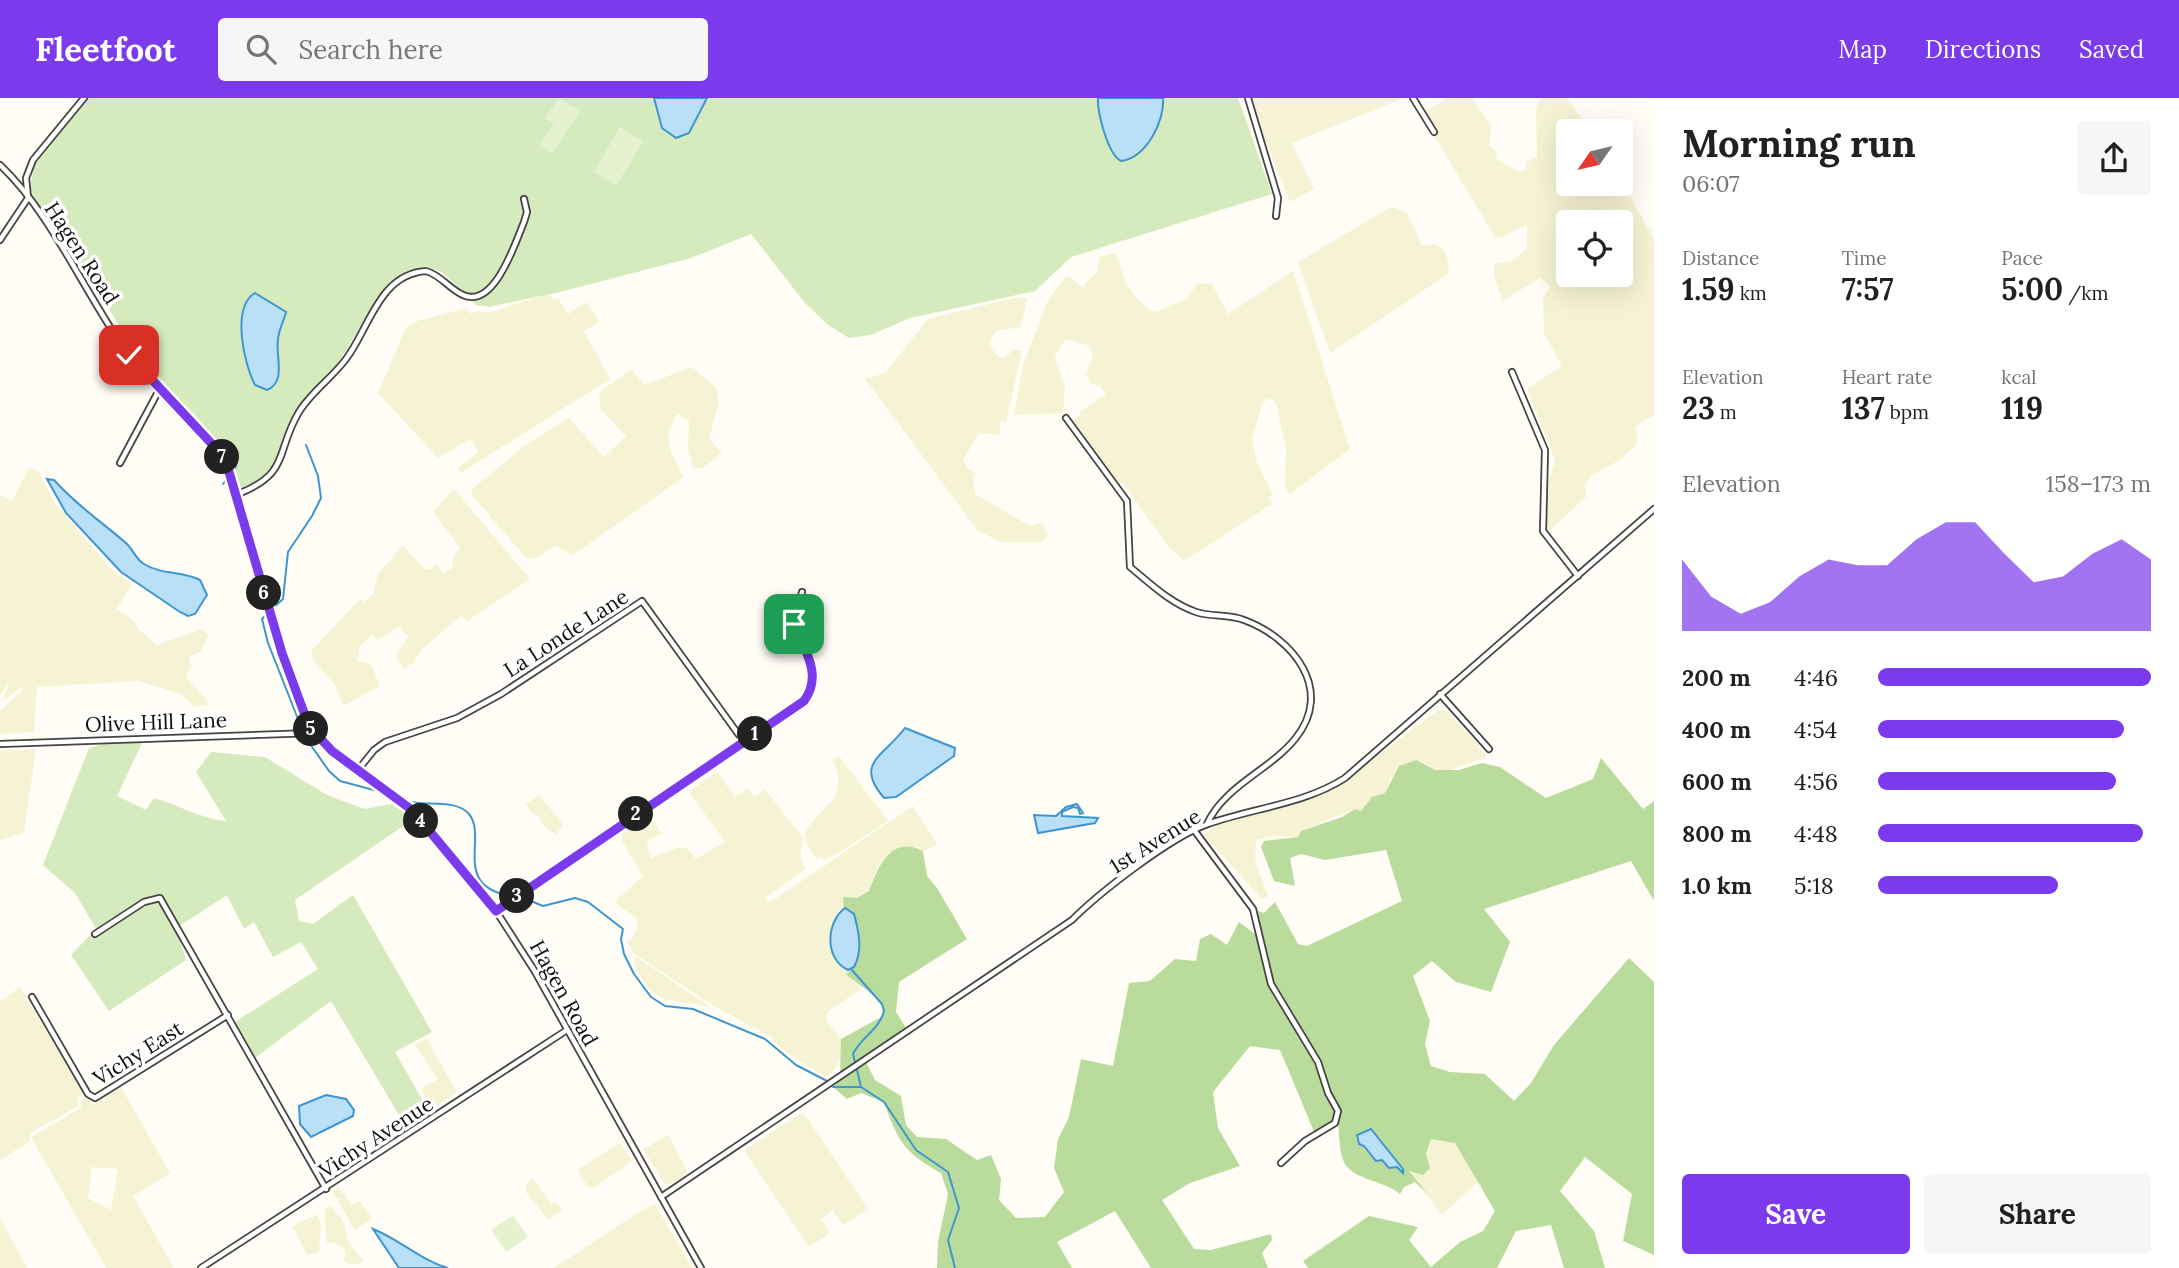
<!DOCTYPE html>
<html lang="en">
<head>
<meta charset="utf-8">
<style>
  body { margin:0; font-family:Lora,serif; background:#f6f6f6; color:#202124; height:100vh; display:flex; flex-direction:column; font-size:26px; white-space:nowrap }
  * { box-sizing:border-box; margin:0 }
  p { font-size:23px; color:#757577 }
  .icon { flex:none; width:38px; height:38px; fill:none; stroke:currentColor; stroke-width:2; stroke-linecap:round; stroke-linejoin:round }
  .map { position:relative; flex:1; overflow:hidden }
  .side { display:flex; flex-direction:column; background:#fff; width:525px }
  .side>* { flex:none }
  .needle { width:46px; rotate:236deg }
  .controls { position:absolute; left:1556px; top:21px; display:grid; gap:14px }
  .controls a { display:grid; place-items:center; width:77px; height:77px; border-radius:7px; background:#fff; box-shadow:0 7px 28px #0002; font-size:35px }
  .pin { position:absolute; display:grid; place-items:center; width:60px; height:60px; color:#fff; margin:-30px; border-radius:14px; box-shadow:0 4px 10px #0006 }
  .km { position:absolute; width:35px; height:35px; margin:-18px; border-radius:50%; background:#222; color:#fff; font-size:19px; line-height:35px; text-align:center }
  .round { display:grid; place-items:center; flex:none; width:74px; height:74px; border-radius:7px; background:#f6f6f6 }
  .summary { display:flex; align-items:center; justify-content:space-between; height:119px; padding:0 28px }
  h1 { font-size:38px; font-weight:700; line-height:52px }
  .metrics { display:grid; grid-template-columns:repeat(3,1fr); gap:10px; height:119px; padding:7px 28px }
  .metrics div { display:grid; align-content:center }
  .metrics b { font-size:30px; font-weight:700 }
  .metrics small { font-size:19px; font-weight:400 }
  .metrics p { font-size:19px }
  .chart { height:196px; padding:14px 28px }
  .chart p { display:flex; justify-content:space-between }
  .chart svg { width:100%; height:126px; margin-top:7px; fill:#7c3aed; opacity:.7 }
  .action { display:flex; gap:14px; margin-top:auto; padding:14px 28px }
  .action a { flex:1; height:80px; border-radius:7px; background:#7c3aed; color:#fff; font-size:28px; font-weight:700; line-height:80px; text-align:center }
  .action a+a { background:#f6f6f6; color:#202124 }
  ul { padding:0 28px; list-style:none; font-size:23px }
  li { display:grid; grid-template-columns:112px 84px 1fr; align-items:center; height:52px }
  li i { height:18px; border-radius:9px; background:#7c3aed }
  header { display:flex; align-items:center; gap:42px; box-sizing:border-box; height:98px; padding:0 35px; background:#7c3aed; color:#fff }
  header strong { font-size:33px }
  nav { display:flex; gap:38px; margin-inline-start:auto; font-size:24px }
  .search { width:490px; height:63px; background:#f6f6f6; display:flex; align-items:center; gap:18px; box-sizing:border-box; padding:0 24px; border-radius:7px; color:#757577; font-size:26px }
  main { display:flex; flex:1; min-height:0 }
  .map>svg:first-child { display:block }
  .farmland { fill:#f6f3d4; fill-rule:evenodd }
  .green { fill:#d5ebbd }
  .forest { fill:#b9dc9c; fill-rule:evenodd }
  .pitch { fill:#e6f2cf }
  .water { fill:#b9e0f7; stroke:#3f96cf; stroke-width:2 }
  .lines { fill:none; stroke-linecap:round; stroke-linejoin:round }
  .stream { stroke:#3f96cf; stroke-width:2 }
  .street-casing { stroke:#444; stroke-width:8 }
  .street { stroke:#fff; stroke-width:4.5 }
  .route-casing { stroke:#fff; stroke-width:14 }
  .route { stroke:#7c3aed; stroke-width:9 }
  .labels { text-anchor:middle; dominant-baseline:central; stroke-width:7; stroke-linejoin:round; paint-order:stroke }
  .street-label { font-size:21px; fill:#111; stroke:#fff }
</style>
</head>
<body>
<header>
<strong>Fleetfoot</strong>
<div class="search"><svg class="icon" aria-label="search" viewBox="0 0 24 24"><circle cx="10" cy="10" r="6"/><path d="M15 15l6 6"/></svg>Search here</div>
<nav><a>Map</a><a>Directions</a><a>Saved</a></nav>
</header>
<main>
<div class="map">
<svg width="1654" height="1170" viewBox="0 0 1654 1170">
  <rect width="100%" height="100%" fill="#fffdf5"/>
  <g class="farmland">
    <path d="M1252 0H1404L1291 45 1314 91 1290 104 1251 6Z"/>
    <path d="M1447 0H1472L1491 28 1489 47 1497 54 1496 61 1517 73 1526 72V64L1537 59 1536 10 1541 0H1567L1591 33H1568V86H1620L1621 82 1654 141V317L1635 329 1638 341 1634 349 1620 362 1591 378 1585 387 1586 399 1548 434 1544 428 1548 386 1555 362 1527 291 1562 268 1544 235 1543 201 1550 188 1540 180 1502 203 1494 176 1495 166 1512 163 1527 150V126L1500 140 1495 139 1421 16ZM1568 124H1620V177H1568Z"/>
    <path d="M1391 109 1407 115 1422 148 1433 146 1443 150 1449 165 1448 176 1330 255 1298 164Z"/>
    <path d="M1116 155 1126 186 1135 198 1149 212 1157 214 1186 201 1198 185 1212 186 1228 216 1293 173 1350 351 1290 396 1285 390 1286 351 1276 305 1269 300 1262 306 1252 341 1257 365 1273 397 1269 399 1272 406 1184 463 1168 448 1123 385 1118 388 1073 323 1081 316 1080 314 1106 296 1100 288 1091 285 1086 277 1093 257 1090 248 1066 241 1056 255 1055 261 1065 289 1063 315 1014 317 1023 267 1048 202 1067 177 1082 189 1097 174 1099 159Z"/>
    <path d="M550 195 553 202 558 200 568 216 587 204 599 224 584 233 610 281 461 375 458 370 479 354 470 341 438 360 378 295 406 230 417 223 467 210 471 216 478 213 488 215Z"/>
    <path d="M1019 199 1027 200 1021 229 996 233 990 243 991 250 999 259 1004 260 1013 252 1022 253 1006 324H1001L999 337 979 335 963 362 968 371 976 376 973 381 975 396 1030 428 1042 425 1048 437 1042 444H1001L978 433 865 281 885 275 928 221Z"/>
    <path d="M692 269 716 290 719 304 709 341 722 355 703 370 696 371 692 368 688 351 689 323 678 315 669 332V344L671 355 684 379 573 457 555 448 535 461 526 460 471 396 473 390 526 347 569 320 604 359 626 338 601 312 599 294 632 271 644 287Z"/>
    <path d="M29 370 38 373 56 407 113 473 132 486 117 511 132 521 138 531 157 547 202 531 209 537 201 553 189 559 191 569 186 579 210 606 193 609 182 596 138 583 37 589V584L34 634 0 636V613L24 591 21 589 3 603 10 582 0 598V397L12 403Z"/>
    <path d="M453 390 530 481 467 523 461 518 422 551 414 564 404 571 397 561 398 553 408 539 399 528 378 542 372 537 360 548 357 563 371 566 380 588 343 608 336 588 313 562 311 553 360 501 364 504 373 496 378 476 403 447 423 470 427 472 436 467 444 475 453 470 452 460 460 451 434 414Z"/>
    <path d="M1438 612 1446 613 1477 645 1486 659 1451 672H1435L1416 662 1390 680 1386 695 1372 699 1361 713 1354 711 1301 733 1298 739 1274 738 1256 742 1255 762 1268 798 1262 801 1203 736 1219 726 1332 692Z"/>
    <path d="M36 651 24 735 0 742V653Z"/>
    <path d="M839 658 888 723 827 762 820 759 816 761 804 740 808 729 835 699 839 680 833 662Z"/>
    <path d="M717 673 735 699 748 690 754 699 765 691 803 740 800 759 805 771 765 800 769 805 913 708 937 746 923 753 915 749H899L887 756 877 769 869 793 857 800 863 859 847 876 861 891 829 913 825 921 841 941 842 955 834 973 826 979 778 949 771 939 714 908 635 856 627 844 634 838 638 826 636 820 614 804 643 778 622 743 623 731 648 717 662 735 646 744 651 760 680 749 688 751 696 761 725 744 689 694Z"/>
    <path d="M539 697 563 726 556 737 545 729 539 719 531 715 526 706Z"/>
    <path d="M635 858 711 909 664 901 648 891 635 869Z"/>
    <path d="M20 889 84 996 77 1000 79 1008 30 1035V1043L0 1062V904Z"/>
    <path d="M426 940 457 994 433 1010 421 991 438 981 415 947Z"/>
    <path d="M121 989 170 1075 133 1098 174 1170H106L31 1039 81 1010V1002L87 999 92 1007ZM92 1069 118 1071 111 1112 88 1100Z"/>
    <path d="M803 1014 868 1111 843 1127 833 1112 821 1121 830 1135 809 1149 744 1053Z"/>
    <path d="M668 1037 688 1075 672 1086H665L643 1051Z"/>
    <path d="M1431 1041 1455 1045 1479 1083 1442 1117 1407 1073 1423 1076Z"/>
    <path d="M620 1045 632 1063 593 1090 588 1089 577 1072Z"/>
    <path d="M533 1081 551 1106 555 1104 561 1109 562 1112 548 1122 526 1094 527 1085Z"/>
    <path d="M339 1089 352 1107 360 1103 372 1120 355 1132 339 1105 340 1100 337 1101 332 1094Z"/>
    <path d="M655 1106 692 1170H554L639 1114Z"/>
    <path d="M331 1108 344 1125 348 1144 364 1164 351 1167 344 1163 346 1155 344 1151 334 1144 327 1145 324 1112Z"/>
    <path d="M318 1116 321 1127 319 1154 307 1157 292 1128Z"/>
    <path d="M0 1120 27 1170H0Z"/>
  </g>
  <g class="green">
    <path d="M88 0H1238L1272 96 1071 159 1035 193 910 220 871 237 849 240 828 227 805 205 751 136 691 160 560 194 489 209 476 207 442 174 425 168C373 186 363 233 331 274 319 289 303 301 293 318 286 330 287 342 283 355 276 374 258 386 240 391L231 363 195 317 142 267 101 197 29 98 34 67Z"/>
    <path d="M114 643 142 645 117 698 146 712 154 700C178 707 202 721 226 723L196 674 211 654 265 659 327 697 365 711 397 705 412 722 295 802 299 823 313 826 353 797 432 934 395 954 432 1019 408 1032 331 903 255 960 233 925 318 871 301 844 273 859 254 824 244 831 227 797 176 830 186 862 109 913 71 857 96 831 75 795 43 767 89 650Z"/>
  </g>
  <path class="forest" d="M1601 660 1643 711 1654 703V803L1631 763 1484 811 1510 844 1491 894 1456 884 1432 863 1413 878 1430 923 1425 946 1431 968 1450 974 1485 976 1514 1003 1531 985 1554 947 1629 860 1654 884V1157L1623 1143 1632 1096 1585 1059 1560 1093 1594 1133 1605 1170H1564L1551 1127 1516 1133 1497 1170H1308L1303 1163 1369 1118 1418 1129 1409 1142 1431 1169 1460 1144 1483 1133 1495 1113 1455 1045 1431 1041 1426 1056 1430 1070 1423 1077 1409 1073 1427 1095 1415 1084 1404 1089 1400 1096C1384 1082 1350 1082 1343 1062 1339 1050 1339 1034 1338 1022L1315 1036 1280 952 1250 948 1213 994 1218 1030 1240 1068 1190 1085 1162 1102 1194 1151 1211 1152 1271 1136 1272 1142 1262 1155 1268 1170H1151L1115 1113 1057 1144 1072 1170H937L938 1144 948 1096 941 1075C903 1054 898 1043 884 1004L861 995 847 1001 833 989 840 979 841 941 883 918 884 913C880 897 858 888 846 876 866 857 855 836 850 812L844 810 843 799 857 800 869 793C878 768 891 737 923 753L927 778 937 790 967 841 899 884 896 914 908 933 865 962 875 982 901 998 906 1027 917 1039 946 1041 977 1062 991 1057 1001 1081 999 1102 1016 1120 1045 1119 1064 1094 1054 1070 1058 1041 1069 1019 1081 961 1113 968 1129 885 1150 883 1175 861 1196 863 1200 841 1211 836 1227 847 1239 824 1259 839 1256 812 1264 815 1275 804 1298 846 1307 848 1402 803 1386 752 1325 762 1301 756 1290 760 1295 788 1274 783 1261 749 1264 743 1298 739 1301 733 1342 719 1355 711 1361 713 1372 699 1385 695 1399 668 1416 662 1435 672H1459L1482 665 1500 669 1546 700 1593 681ZM1374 1034 1403 1074 1397 1069 1389 1070 1382 1062 1376 1063 1364 1048 1359 1046 1356 1040Z"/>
  <g class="pitch">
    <path d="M559 0 580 13 552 56 539 48 554 26 545 20Z"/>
    <path d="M620 29 643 43 616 88 594 74Z"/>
    <path d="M513 1117 528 1139 506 1154 491 1132Z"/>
  </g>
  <g class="water">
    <path d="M654 0H707L689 35 676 40 662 30Z"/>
    <path d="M1098 0H1163C1165 23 1146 60 1121 63 1108 57 1097 14 1098 0Z"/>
    <path d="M255 195 286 214C284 223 279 231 278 241 275 257 287 284 267 292L255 287C244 266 231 209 255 195Z"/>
    <path d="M47 381 54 382C78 409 101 423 127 446 133 452 136 461 144 466 162 477 183 473 200 482L207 497 195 516 188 518 180 514 121 474 66 415Z"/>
    <path d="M905 630 955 650 954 658 896 699 884 700C854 665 883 659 905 630Z"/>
    <path d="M1077 706 1083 715 1080 716 1078 710 1073 709 1062 714V718L1098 720 1095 725 1038 735 1034 717 1056 718 1066 709Z"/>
    <path d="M845 810 854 816C859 834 863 853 854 869L848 872C824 861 826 824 845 810Z"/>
    <path d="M326 997 346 1001 354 1012 353 1018 311 1039 300 1026 299 1008Z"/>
    <path d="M1371 1031 1403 1071V1075L1397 1069 1389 1070 1382 1062 1376 1063 1364 1048 1359 1046 1357 1037Z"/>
    <path d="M373 1131C399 1141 422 1163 448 1170H399Z"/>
  </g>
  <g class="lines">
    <g class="stream">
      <path d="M223 386 235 371 237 363"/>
      <path d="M273 510 283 501 288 454 312 418 321 400 318 378 306 347"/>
      <path d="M267 516 262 521 268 545 302 631"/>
      <path d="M305 639 329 673 340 683 385 695"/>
      <path d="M406 703C424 709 455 700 469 716 488 739 451 788 511 798"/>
      <path d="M521 799 543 808 575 800 588 804 623 831 621 841 624 856 634 876 651 899 665 908 693 911 765 941 796 967 827 983"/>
      <path d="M851 871 882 906 884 913C879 932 861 939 853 956L855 964"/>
      <path d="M857 972 861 989 884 1004 916 1052 948 1074 959 1110 948 1142 955 1170"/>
      <path d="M833 989H861"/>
    </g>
    <g class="street-casing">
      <g id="street">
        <path d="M1248 0 1278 100 1276 118"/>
        <path d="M1413 0 1434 34"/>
        <path d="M0 67C57 121 88 206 137 267 164 303 202 329 227 367L282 555 309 628 332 653 412 712 496 813 534 872 701 1170"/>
        <path d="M0 142 28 100 26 80 33 62 84 0"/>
        <path d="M1512 274 1545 352 1543 433 1578 478"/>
        <path d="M1066 320 1127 403 1130 469C1151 486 1170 505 1196 514 1211 519 1229 516 1244 522 1293 540 1335 592 1295 641 1270 672 1224 688 1207 726"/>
        <path d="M120 365 159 292"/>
        <path d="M238 396C291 375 275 354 299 314 311 294 332 280 346 261 369 231 379 176 426 173 441 177 449 191 463 197 494 211 515 146 524 124L527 114 524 101"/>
        <path d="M1440 596 1489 651"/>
        <path d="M0 646 313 635"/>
        <path d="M358 672 374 652 385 644 457 620 501 596 642 503 744 644"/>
        <path d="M1194 732 1253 811 1271 886 1318 964 1328 995 1338 1013 1335 1025 1305 1043 1281 1065"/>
        <path d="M496 813 804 603C830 567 796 557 794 526 793 517 800 503 802 494"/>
        <path d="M95 836 144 804 160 800 326 1091"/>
        <path d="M32 899 88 996 95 1000 228 917"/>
        <path d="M661 1099 1072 822C1100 794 1171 739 1208 726 1253 710 1305 706 1345 680L1654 411"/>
        <path d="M201 1170 567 932"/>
      </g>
    </g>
    <use href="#street" class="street"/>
  </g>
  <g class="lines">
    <g class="route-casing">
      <path id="route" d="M129 257 211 345 227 367 282 555 309 628 332 653 412 712 496 813 804 603C823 577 805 553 794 526"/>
    </g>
    <use href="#route" class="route"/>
  </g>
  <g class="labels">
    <g class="street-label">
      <text transform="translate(82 155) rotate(57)">Hagen Road</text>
      <text transform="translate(566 535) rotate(-33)">La Londe Lane</text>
      <text transform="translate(156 624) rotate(-2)">Olive Hill Lane</text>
      <text transform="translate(1155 743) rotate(-32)">1st Avenue</text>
      <text transform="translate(564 895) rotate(61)">Hagen Road</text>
      <text transform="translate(138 955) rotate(-32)">Vichy East</text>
      <text transform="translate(376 1039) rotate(-33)">Vichy Avenue</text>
    </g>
  </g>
</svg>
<div class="controls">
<a><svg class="needle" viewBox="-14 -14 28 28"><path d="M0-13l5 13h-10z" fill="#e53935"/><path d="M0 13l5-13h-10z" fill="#757577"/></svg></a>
<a><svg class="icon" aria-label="locate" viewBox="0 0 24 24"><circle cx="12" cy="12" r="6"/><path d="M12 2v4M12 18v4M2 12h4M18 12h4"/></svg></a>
</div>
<div class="pin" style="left:794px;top:526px;background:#1e9e55"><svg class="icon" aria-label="arrive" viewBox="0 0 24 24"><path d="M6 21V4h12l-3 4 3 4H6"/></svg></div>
<div class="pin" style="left:129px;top:257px;background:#d93025"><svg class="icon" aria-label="check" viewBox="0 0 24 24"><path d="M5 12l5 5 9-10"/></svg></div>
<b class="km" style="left:755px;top:636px">1</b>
<b class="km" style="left:636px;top:716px">2</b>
<b class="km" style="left:517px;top:798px">3</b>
<b class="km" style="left:421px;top:723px">4</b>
<b class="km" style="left:311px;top:631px">5</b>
<b class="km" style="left:264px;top:495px">6</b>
<b class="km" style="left:222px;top:359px">7</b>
</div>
<section class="side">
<div class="summary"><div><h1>Morning run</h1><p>06:07</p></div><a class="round"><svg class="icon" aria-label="share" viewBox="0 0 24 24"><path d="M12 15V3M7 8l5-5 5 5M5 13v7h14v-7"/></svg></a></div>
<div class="metrics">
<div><p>Distance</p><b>1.59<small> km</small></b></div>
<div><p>Time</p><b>7:57</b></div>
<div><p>Pace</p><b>5:00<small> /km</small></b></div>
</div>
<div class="metrics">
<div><p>Elevation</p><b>23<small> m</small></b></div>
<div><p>Heart rate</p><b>137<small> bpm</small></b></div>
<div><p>kcal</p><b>119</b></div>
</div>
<div class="chart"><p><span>Elevation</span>158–173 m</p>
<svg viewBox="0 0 160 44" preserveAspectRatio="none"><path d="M0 44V19L10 32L20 38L30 34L40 25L50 19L60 21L70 21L80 12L90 6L100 6L110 17L120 27L130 25L140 17L150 12L160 19V44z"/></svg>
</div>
<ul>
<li><b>200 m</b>4:46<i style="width:100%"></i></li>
<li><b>400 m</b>4:54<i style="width:90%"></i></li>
<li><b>600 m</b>4:56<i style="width:87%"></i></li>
<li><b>800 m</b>4:48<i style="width:97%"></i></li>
<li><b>1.0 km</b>5:18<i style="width:66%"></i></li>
</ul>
<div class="action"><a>Save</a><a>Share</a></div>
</section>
</main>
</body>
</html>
